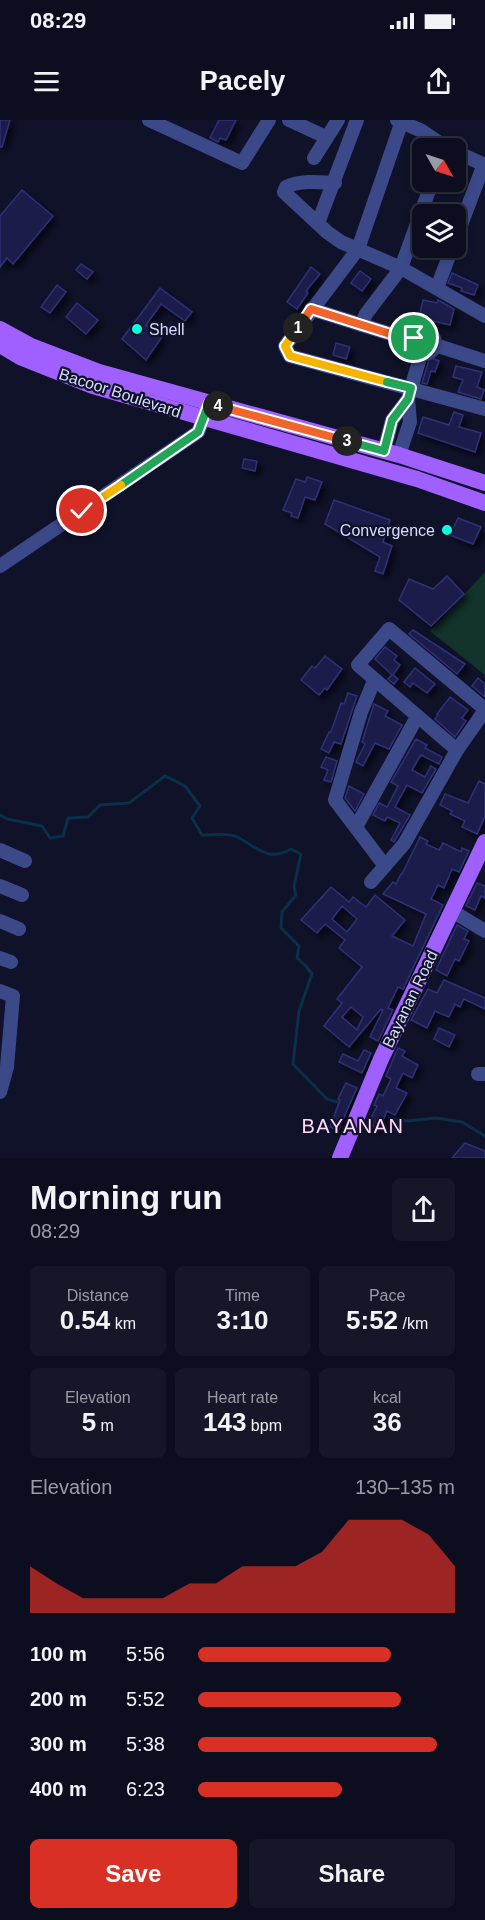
<!DOCTYPE html>
<html lang="en">
<head>
<meta charset="utf-8">
<style>
  body { margin:0; font-family:Arial,sans-serif; background:#151729; color:#f1f3f6; height:100vh; display:flex; flex-direction:column; font-size:22px; white-space:nowrap }
  * { box-sizing:border-box; margin:0 }
  p { font-size:20px; color:#9a9ca5 }
  .icon { flex:none; width:33px; height:33px; fill:none; stroke:currentColor; stroke-width:2; stroke-linecap:round; stroke-linejoin:round }
  .map { position:relative; height:1038px; overflow:hidden }
  .drawer { display:flex; flex-direction:column; background:#0c0e20; flex:1 }
  .drawer>* { flex:none }
  .needle { width:39px; rotate:129deg }
  .tools { position:absolute; left:412px; top:18px; display:grid; gap:12px }
  .tools a { display:grid; place-items:center; width:54px; height:54px; border-radius:9px; background:#0c0e20; box-shadow:0 3px 9px #0003,0 0 0 2px #2c2e3e; font-size:30px }
  .pin { position:absolute; display:grid; place-items:center; width:51px; height:51px; color:#fff; margin:-26px; border:3px solid #fff; border-radius:50%; box-shadow:0 2px 6px #0007 }
  .km { position:absolute; width:30px; height:30px; margin:-15px; border-radius:50%; background:#222; color:#fff; font-size:16px; line-height:30px; text-align:center }
  .round { display:grid; place-items:center; flex:none; width:63px; height:63px; border-radius:9px; background:#151729 }
  .summary { display:flex; align-items:center; justify-content:space-between; height:102px; padding:0 30px }
  h1 { font-size:33px; font-weight:700; line-height:45px }
  .stats { display:grid; grid-template-columns:repeat(3,1fr); gap:9px; height:102px; padding:6px 30px }
  .stats div { display:grid; align-content:center; border-radius:9px; background:#151729; text-align:center }
  .stats b { font-size:26px; font-weight:700 }
  .stats small { font-size:16px; font-weight:400 }
  .stats p { font-size:16px }
  .chart { height:168px; padding:12px 30px }
  .chart p { display:flex; justify-content:space-between }
  .chart svg { width:100%; height:108px; margin-top:6px; fill:#d93025; opacity:.7 }
  .action { display:flex; gap:12px; margin-top:auto; padding:12px 30px }
  .action a { flex:1; height:69px; border-radius:9px; background:#d93025; color:#fff; font-size:24px; font-weight:700; line-height:69px; text-align:center }
  .action a+a { background:#151729; color:#f1f3f6 }
  ul { padding:0 30px; list-style:none; font-size:20px }
  li { display:grid; grid-template-columns:96px 72px 1fr; align-items:center; height:45px }
  li i { height:15px; border-radius:8px; background:#d93025 }
  .status { display:flex; justify-content:space-between; align-items:center; height:42px; padding:0 30px; background:#0c0e20; direction:ltr }
  .status svg { height:16px; fill:currentColor }
  header { display:flex; justify-content:space-between; align-items:center; height:78px; padding:0 30px; background:#0c0e20; font-size:27px; font-weight:700 }
  .map>svg:first-child { display:block }
  .green { fill:#13342b }
  .lines { fill:none; stroke-linecap:round; stroke-linejoin:round }
  .stream { stroke:#0a2f49; stroke-width:3 }
  .building { fill:#1c1d4b; stroke:#2e3077; stroke-width:1.5; fill-rule:evenodd; filter:url(#shadow) }
  .minor { stroke:#3b4989; stroke-width:14 }
  .major { stroke:#9f60ff; stroke-width:16 }
  .split-1-casing { stroke:#fff; stroke-width:12 }
  .split-2-casing { stroke:#fff; stroke-width:12 }
  .split-3-casing { stroke:#fff; stroke-width:12 }
  .split-4-casing { stroke:#fff; stroke-width:12 }
  .split-5-casing { stroke:#fff; stroke-width:12 }
  .split-6-casing { stroke:#fff; stroke-width:12 }
  .split-1 { stroke:#f0652b; stroke-width:8 }
  .split-2 { stroke:#f5b400; stroke-width:8 }
  .split-3 { stroke:#22a559; stroke-width:8 }
  .split-4 { stroke:#f0652b; stroke-width:8 }
  .split-5 { stroke:#22a559; stroke-width:8 }
  .split-6 { stroke:#f5b400; stroke-width:8 }
  .poi-dot { fill:#05ffdf; stroke:#10122a; stroke-width:2 }
  .labels { text-anchor:middle; dominant-baseline:central; stroke-width:4.5; stroke-linejoin:round; paint-order:stroke }
  .poi-label { font-size:16px; fill:#d9ddff; stroke:#10122a; text-anchor:start }
  .street-label { font-size:16px; fill:#d9ddff; stroke:#10122a }
  .quarter-label { font-size:20px; letter-spacing:1.5px; fill:#ffdbfa; stroke:#10122a }
</style>
</head>
<body>
<div class="status"><b>08:29</b><svg viewBox="0 0 49 12"><path d="M0 12V9h3v3zM5 12V6h3v6zM10 12V3h3v9zM15 12V0h3v12zM26 1h20v11H26zM47 4h2v5h-2z"/></svg></div>
<header><svg class="icon" aria-label="menu" viewBox="0 0 24 24"><path d="M4 6h16M4 12h16M4 18h16"/></svg>Pacely<svg class="icon" aria-label="share" viewBox="0 0 24 24"><path d="M12 15V3M7 8l5-5 5 5M5 13v7h14v-7"/></svg></header>
<div class="map">
<svg width="485" height="1038" viewBox="0 0 485 1038">
  <defs>
    <filter id="shadow"><feDropShadow dx="4.5" dy="4.5" stdDeviation="3" flood-color="#0009"/></filter>
  </defs>
  <rect width="100%" height="100%" fill="#10122a"/>
  <path class="green" d="M485 452V555L430 511Z"/>
  <g class="lines">
    <g class="stream">
      <path d="M0 695 7 699 42 706 50 718 63 716 68 698 88 697 100 685 129 683 165 656 185 666 200 686 192 698 202 715C212 715 226 713 235 716 257 726 266 743 291 729L301 734 294 766 296 775 282 792 281 808 299 826 297 838 306 846 312 854 299 891 293 944 327 979 341 983"/>
      <path d="M381 995 407 1001 436 998 462 1002 485 1016"/>
    </g>
  </g>
  <g class="building">
    <path d="M0 0H10L2 27H0Z"/>
    <path d="M219 0H236L226 20 220 18 218 22 210 18Z"/>
    <path d="M22 70 53 96 13 144 7 138 0 147V96Z"/>
    <path d="M81 144 93 152 87 159 76 150Z"/>
    <path d="M311 147 320 154 306 171 308 173 297 189 287 182Z"/>
    <path d="M360 151 371 159 362 171 351 163Z"/>
    <path d="M452 153 478 165 474 175 461 171 462 168 448 163Z"/>
    <path d="M57 165 66 172 50 193 41 187Z"/>
    <path d="M160 168 192 192 185 201 161 184 146 205 162 217 146 240 122 219Z"/>
    <path d="M423 180 437 183 438 180 440 181 454 189 450 205 419 198Z"/>
    <path d="M77 183 98 200 86 214 66 197Z"/>
    <path d="M336 223 350 227 346 239 333 235Z"/>
    <path d="M430 237 439 241 435 252 431 251 427 264 422 263Z"/>
    <path d="M456 246 482 252 477 267 484 270 481 279 458 272 463 260 453 257Z"/>
    <path d="M454 292 463 295 459 307 481 313 475 332 418 313 423 297 449 305Z"/>
    <path d="M244 339 257 341 255 351 242 348Z"/>
    <path d="M307 357 322 362 315 380 305 377 298 398 291 396 292 393 283 390 296 359 305 362Z"/>
    <path d="M334 380 390 400 383 422 392 426 383 454 375 451 380 437 325 404Z"/>
    <path d="M458 398 481 407 473 424 450 415Z"/>
    <path d="M447 456 464 474 431 506 399 480 409 459 433 469Z"/>
    <path d="M413 510 465 544 457 554 409 514Z"/>
    <path d="M385 527 397 536 394 540 400 545 393 555 398 559 394 564 388 559 392 555 375 539Z"/>
    <path d="M325 536 342 549 327 570 325 568 319 575 301 560 312 546 315 548Z"/>
    <path d="M415 548 435 564 427 573 413 563 410 567 404 562Z"/>
    <path d="M478 558 485 564V577L472 566Z"/>
    <path d="M348 573 357 576 341 624 334 622 329 633 321 629 329 612H331L341 583 344 584Z"/>
    <path d="M450 577 468 590 462 598 466 601 455 617 435 599 438 595 437 594Z"/>
    <path d="M374 584 388 591 385 596 402 605 389 629 375 623 363 646 356 642 365 624 362 622Z"/>
    <path d="M416 619 427 625 425 628 442 637 439 644 421 635 419 638 412 650 425 657 431 646 436 649 422 673 407 665 395 687 410 695 394 722 391 720 400 703 387 697 385 701 373 695 379 683 387 687 398 666 391 662Z"/>
    <path d="M326 637 337 641 331 662 324 660 328 650 321 647Z"/>
    <path d="M479 661 485 664V696L477 714 462 707 465 701 450 694 452 691 440 685 445 674 468 683Z"/>
    <path d="M349 666 364 674 355 691 345 678Z"/>
    <path d="M420 717 428 721 426 724 439 730 443 723 461 732 462 728 469 731 459 752 452 749 444 768 438 765 431 779 443 785 403 869 398 867 388 888 393 890 378 921 370 917 383 890 381 889 349 927 324 906 342 883 337 879 362 847 339 828 345 820 325 804 317 813 301 800 331 767 349 782 353 777 366 787 375 775 405 800 392 816 413 826 426 794 383 774 393 762 396 764 401 754H402ZM342 786 357 799 347 812 332 799ZM351 887 363 897 357 910 342 897Z"/>
    <path d="M477 763 485 766V778L481 776 475 790 466 786Z"/>
    <path d="M457 805 468 811 464 819 469 821 459 841 455 839 447 856 436 850Z"/>
    <path d="M444 860 485 878V889L464 879 460 887 455 884 449 897 435 891 427 908 411 900 428 869 437 873Z"/>
    <path d="M439 908 455 915 449 927 434 919Z"/>
    <path d="M398 928 405 931 402 936 418 945 412 958 403 953 396 968 407 973 395 995 387 991 379 1009 368 1004 377 986 374 985 379 974 383 976 391 959 386 956Z"/>
    <path d="M364 930 371 933 362 953 339 942 343 934 358 941Z"/>
    <path d="M346 963 357 968 338 1011 330 1007 340 980 338 979Z"/>
    <path d="M465 1023 485 1031V1038H452Z"/>
  </g>
  <g class="lines">
    <g class="minor">
      <path d="M149 0 242 43 269 0"/>
      <path d="M289 0 326 17"/>
      <path d="M397 0 422 11 447 28"/>
      <path d="M402 1 358 129 285 226 290 236 485 289"/>
      <path d="M456 32 485 45"/>
      <path d="M314 38 338 0"/>
      <path d="M335 63C319 62 301 60 286 67L284 72 327 112 341 122 401 148 485 196"/>
      <path d="M318 103 357 0"/>
      <path d="M456 118 484 44"/>
      <path d="M437 168 452 128"/>
      <path d="M311 189 413 221"/>
      <path d="M361 205 366 194 401 148 432 62"/>
      <circle cx="424" cy="223" r="11"/>
      <path d="M435 225 485 241"/>
      <path d="M384 331 392 300 408 279"/>
      <path d="M399 335 410 302 408 279 421 234"/>
      <path d="M0 446 198 312 208 288"/>
      <path d="M374 561 361 592 335 680 385 746"/>
      <path d="M457 630 358 545 389 509 485 589"/>
      <path d="M356 707 417 597"/>
      <path d="M0 730 25 741"/>
      <path d="M371 762 404 724 457 630 485 590"/>
      <path d="M0 766 22 775"/>
      <path d="M452 791 485 811"/>
      <path d="M0 801 19 809"/>
      <path d="M0 838 11 842"/>
      <path d="M0 871 13 876 7 947 0 972"/>
      <path d="M478 954H485"/>
    </g>
    <g class="major">
      <path d="M0 209 31 226 99 252 399 335 485 363"/>
      <path d="M0 225 20 237 93 266 417 359 485 383"/>
      <path d="M340 1038 381 939 485 722"/>
    </g>
  </g>
  <g class="lines">
    <g class="split-1-casing">
      <path id="split-1" d="M298 208 311 189 413 221 414 218"/>
    </g>
    <g class="split-2-casing">
      <path id="split-2" d="M298 208 285 226 290 236 387 262"/>
    </g>
    <g class="split-3-casing">
      <path id="split-3" d="M347 321 384 331 392 300 408 279 411 268 387 262"/>
    </g>
    <g class="split-4-casing">
      <path id="split-4" d="M218 286 347 321"/>
    </g>
    <g class="split-5-casing">
      <path id="split-5" d="M121 365 198 312 209 283 218 286"/>
    </g>
    <g class="split-6-casing">
      <path id="split-6" d="M82 391 121 365"/>
    </g>
    <use href="#split-1" class="split-1"/>
    <use href="#split-2" class="split-2"/>
    <use href="#split-3" class="split-3"/>
    <use href="#split-4" class="split-4"/>
    <use href="#split-5" class="split-5"/>
    <use href="#split-6" class="split-6"/>
  </g>
  <g class="poi-dot">
    <circle cx="137" cy="209" r="6"/>
    <circle cx="447" cy="410" r="6"/>
  </g>
  <g class="labels">
    <g class="poi-label">
      <text x="149" y="209">Shell</text>
      <text x="435" y="410" text-anchor="end">Convergence</text>
    </g>
    <g class="street-label">
      <text transform="translate(120 273) rotate(18)">Bacoor Boulevard</text>
      <text transform="translate(410 879) rotate(-64)">Bayanan Road</text>
    </g>
    <g class="quarter-label">
      <text x="353" y="1006">BAYANAN</text>
    </g>
  </g>
</svg>
<div class="tools">
<a><svg class="needle" viewBox="-14 -14 28 28"><path d="M0-13l5 13h-10z" fill="#e53935"/><path d="M0 13l5-13h-10z" fill="#9a9ca5"/></svg></a>
<a><svg class="icon" aria-label="layers" viewBox="0 0 24 24"><path d="M12 4l9 5-9 5-9-5zM3 14l9 5 9-5"/></svg></a>
</div>
<div class="pin" style="left:414px;top:218px;background:#1e9e55"><svg class="icon" aria-label="arrive" viewBox="0 0 24 24"><path d="M6 21V4h12l-3 4 3 4H6"/></svg></div>
<div class="pin" style="left:82px;top:391px;background:#d93025"><svg class="icon" aria-label="check" viewBox="0 0 24 24"><path d="M5 12l5 5 9-10"/></svg></div>
<b class="km" style="left:298px;top:208px">1</b>
<b class="km" style="left:347px;top:321px">3</b>
<b class="km" style="left:218px;top:286px">4</b>
</div>
<section class="drawer">
<div class="summary"><div><h1>Morning run</h1><p>08:29</p></div><a class="round"><svg class="icon" aria-label="share" viewBox="0 0 24 24"><path d="M12 15V3M7 8l5-5 5 5M5 13v7h14v-7"/></svg></a></div>
<div class="stats">
<div><p>Distance</p><b>0.54<small> km</small></b></div>
<div><p>Time</p><b>3:10</b></div>
<div><p>Pace</p><b>5:52<small> /km</small></b></div>
</div>
<div class="stats">
<div><p>Elevation</p><b>5<small> m</small></b></div>
<div><p>Heart rate</p><b>143<small> bpm</small></b></div>
<div><p>kcal</p><b>36</b></div>
</div>
<div class="chart"><p><span>Elevation</span>130–135 m</p>
<svg viewBox="0 0 160 44" preserveAspectRatio="none"><path d="M0 44V25L10 32L20 38L30 38L40 38L50 38L60 32L70 32L80 25L90 25L100 25L110 19L120 6L130 6L140 6L150 12L160 25V44z"/></svg>
</div>
<ul>
<li><b>100 m</b>5:56<i style="width:75%"></i></li>
<li><b>200 m</b>5:52<i style="width:79%"></i></li>
<li><b>300 m</b>5:38<i style="width:93%"></i></li>
<li><b>400 m</b>6:23<i style="width:56%"></i></li>
</ul>
<div class="action"><a>Save</a><a>Share</a></div>
</section>
</body>
</html>
